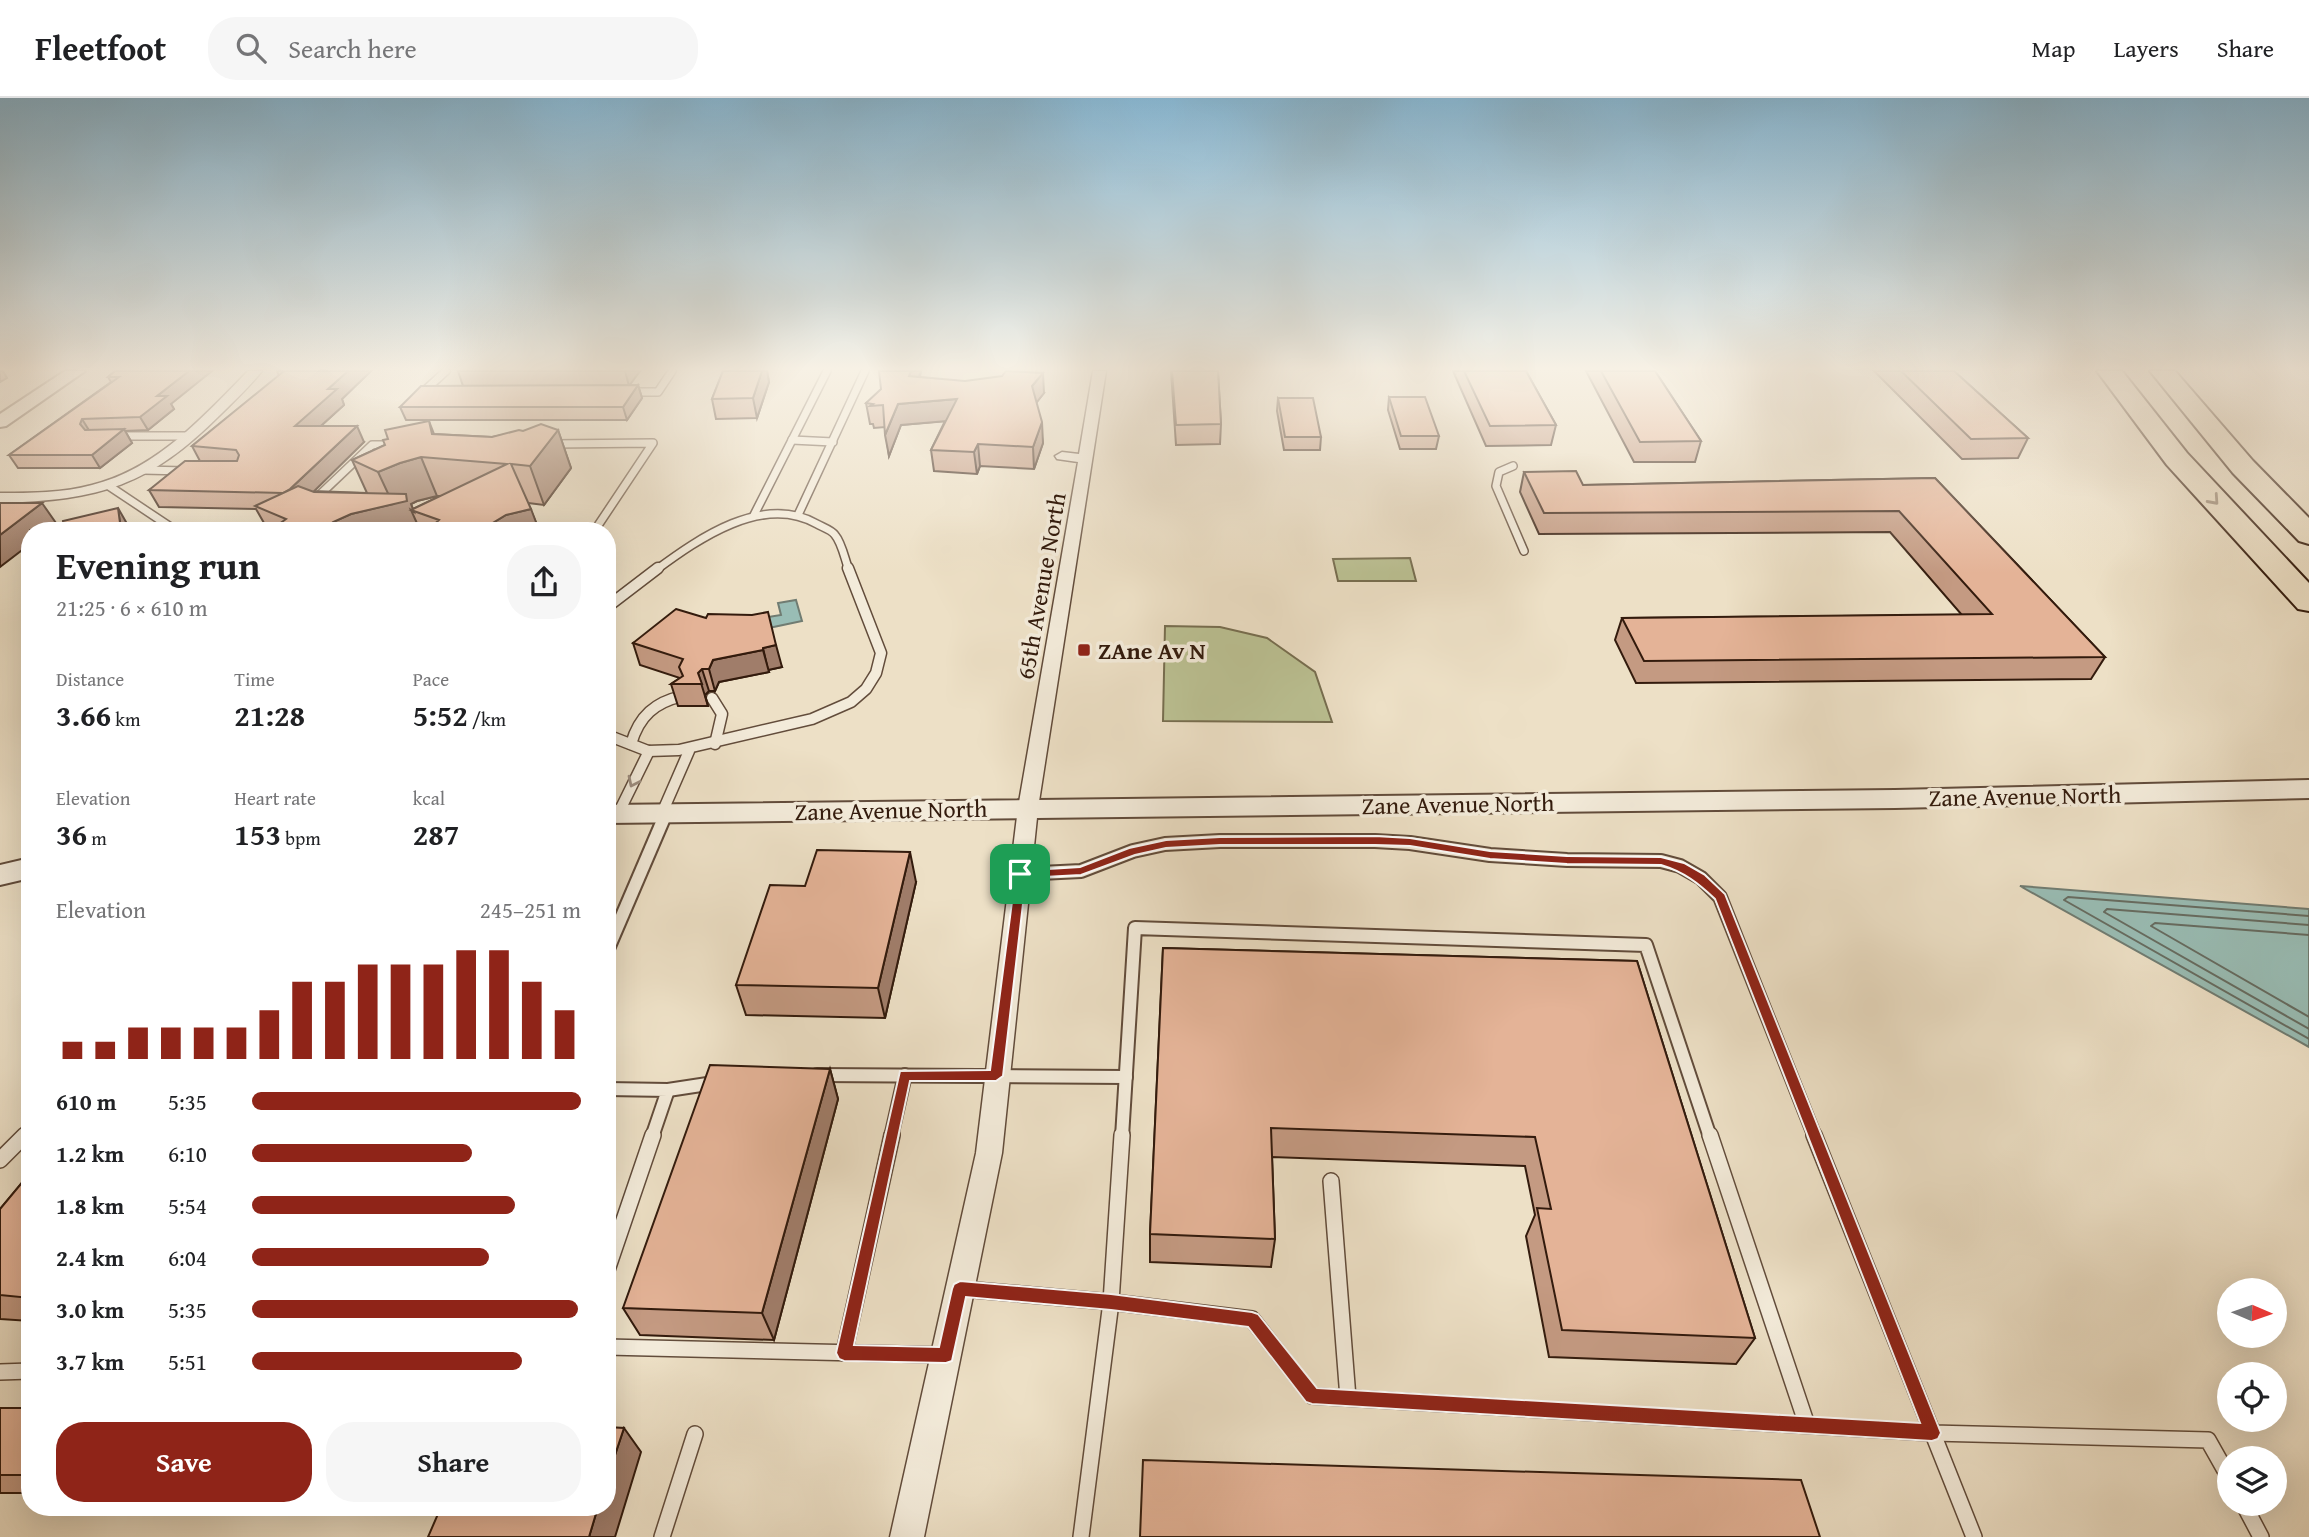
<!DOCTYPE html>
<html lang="en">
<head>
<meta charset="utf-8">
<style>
  body { margin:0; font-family:"Gentium Book Plus",serif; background:#f6f6f6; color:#202124; height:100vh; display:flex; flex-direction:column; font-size:26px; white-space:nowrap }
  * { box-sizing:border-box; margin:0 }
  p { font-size:23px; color:#757577 }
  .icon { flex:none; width:38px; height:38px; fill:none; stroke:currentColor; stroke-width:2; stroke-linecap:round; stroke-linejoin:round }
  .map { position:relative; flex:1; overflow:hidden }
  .drawer { position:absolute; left:21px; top:424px; width:595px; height:994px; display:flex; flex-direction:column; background:#fff; border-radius:28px; box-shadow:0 7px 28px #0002 }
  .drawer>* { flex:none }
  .needle { width:46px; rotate:92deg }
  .fabs { position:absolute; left:2217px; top:1180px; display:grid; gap:14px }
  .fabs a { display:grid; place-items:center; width:70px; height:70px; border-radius:50%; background:#fff; box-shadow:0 7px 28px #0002; font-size:35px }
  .pin { position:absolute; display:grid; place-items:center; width:60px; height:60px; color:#fff; margin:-30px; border-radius:14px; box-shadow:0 4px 10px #0006 }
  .round { display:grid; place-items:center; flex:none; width:74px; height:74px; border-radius:28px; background:#f6f6f6 }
  .head { display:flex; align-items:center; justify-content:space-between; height:119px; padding:0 35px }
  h1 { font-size:38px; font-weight:700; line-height:52px }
  .figures { display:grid; grid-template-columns:repeat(3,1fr); gap:10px; height:119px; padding:7px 35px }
  .figures div { display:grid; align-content:center }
  .figures b { font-size:30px; font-weight:700 }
  .figures small { font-size:19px; font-weight:400 }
  .figures p { font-size:19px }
  .chart { height:196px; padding:14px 35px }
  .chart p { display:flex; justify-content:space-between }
  .chart svg { width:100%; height:126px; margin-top:7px; stroke:#8f2418; stroke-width:6 }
  .cta { display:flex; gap:14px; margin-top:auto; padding:14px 35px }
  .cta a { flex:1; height:80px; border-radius:28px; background:#8f2418; color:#fff; font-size:28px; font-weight:700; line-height:80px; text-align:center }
  .cta a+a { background:#f6f6f6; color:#202124 }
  ul { padding:0 35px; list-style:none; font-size:23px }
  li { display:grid; grid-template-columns:112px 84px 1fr; align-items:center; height:52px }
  li i { height:18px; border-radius:9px; background:#8f2418 }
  header { display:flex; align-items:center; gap:42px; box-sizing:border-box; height:98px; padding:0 35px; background:#fff; border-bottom:2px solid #e0e0e0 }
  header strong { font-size:33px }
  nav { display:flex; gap:38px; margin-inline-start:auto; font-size:24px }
  .search { width:490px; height:63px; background:#f6f6f6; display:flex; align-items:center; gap:18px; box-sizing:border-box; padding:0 24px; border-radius:28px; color:#757577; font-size:26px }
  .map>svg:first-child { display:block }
  .green { fill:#bbc193; stroke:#776e50; stroke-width:2 }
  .water { fill:#99bdb5; stroke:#707c72; stroke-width:2 }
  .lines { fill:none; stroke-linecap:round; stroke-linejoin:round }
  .shore { stroke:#666c61; stroke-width:2 }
  .service-far3-casing { stroke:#624c3b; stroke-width:10 }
  .service-far2-casing { stroke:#624c3b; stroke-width:13 }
  .service-far1-casing { stroke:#624c3b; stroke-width:16 }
  .service-casing { stroke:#624c3b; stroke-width:18 }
  .minor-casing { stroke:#624c3b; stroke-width:3 }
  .tertiary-casing { stroke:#624c3b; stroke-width:4 }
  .motorway-casing { stroke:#331b0d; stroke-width:4 }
  .service-far3 { stroke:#f3ebda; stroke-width:7 }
  .service-far2 { stroke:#f3ebda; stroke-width:10 }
  .service-far1 { stroke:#f3ebda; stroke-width:12 }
  .service { stroke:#f3ebda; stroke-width:15 }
  .minor { fill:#f3ebda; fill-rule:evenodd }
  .tertiary { fill:#f3ebda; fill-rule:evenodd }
  .motorway { fill:#ede0c6; fill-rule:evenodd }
  .wall { fill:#c49a82; stroke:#331b0d; stroke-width:2; fill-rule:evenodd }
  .shaded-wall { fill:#a07d6a; stroke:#331b0d; stroke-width:2 }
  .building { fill:#e4b397; stroke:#331b0d; stroke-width:2 }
  .oneway { stroke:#998773 }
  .oneway2 { stroke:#9d8d7e }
  .route { fill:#8f2418; stroke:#fff; stroke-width:2; fill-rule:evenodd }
  .poi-dot { fill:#8f2418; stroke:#f3ebda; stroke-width:2.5 }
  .labels { text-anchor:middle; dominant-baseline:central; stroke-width:7; stroke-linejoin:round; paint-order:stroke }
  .street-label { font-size:24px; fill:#331b0d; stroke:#f3ebda }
  .poi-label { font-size:24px; font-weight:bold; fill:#331b0d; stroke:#f3ebda; text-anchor:start }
</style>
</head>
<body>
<header>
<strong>Fleetfoot</strong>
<div class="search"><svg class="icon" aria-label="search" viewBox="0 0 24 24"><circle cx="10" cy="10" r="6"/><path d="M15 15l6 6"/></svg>Search here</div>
<nav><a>Map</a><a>Layers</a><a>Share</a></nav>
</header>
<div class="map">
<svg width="2309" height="1439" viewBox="0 0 2309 1439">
  <rect width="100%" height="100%" fill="#ede0c6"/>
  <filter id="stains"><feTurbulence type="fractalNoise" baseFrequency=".00286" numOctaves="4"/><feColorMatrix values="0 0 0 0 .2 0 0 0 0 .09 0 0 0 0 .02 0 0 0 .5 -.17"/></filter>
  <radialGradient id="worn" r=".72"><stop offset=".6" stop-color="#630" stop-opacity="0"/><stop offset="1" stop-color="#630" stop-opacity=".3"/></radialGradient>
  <g class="green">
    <path d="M1410 460 1416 483H1338L1333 461Z"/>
    <path d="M1165 528 1220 529 1267 540 1315 574 1332 624 1163 623Z"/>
  </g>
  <g class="water">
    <path d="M796 502 802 523 764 531 762 520 781 517 778 505Z"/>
    <path d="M2020 788 2309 811V949Z"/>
  </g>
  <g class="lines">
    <g class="shore">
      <path d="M2309 818 2068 799 2064 802 2309 941"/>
      <path d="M2309 827 2107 811 2104 814 2309 931"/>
      <path d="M2309 837 2155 825 2151 828 2309 919"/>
    </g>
    <g class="service-far3-casing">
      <g id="service-far3">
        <path d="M428 294H423L446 273"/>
        <path d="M626 294H658L672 273"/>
        <path d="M117 338H187"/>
        <path d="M792 342 833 344"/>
        <path d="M552 346 653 345 595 432"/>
        <path d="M1513 368 1499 374 1496 388 1524 453"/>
        <path d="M143 372 186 373"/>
        <path d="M109 388 175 432"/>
        <path d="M312 404 372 347H399"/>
        <path d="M754 417 827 273"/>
        <path d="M798 417 865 273"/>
        <path d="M656 472C698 441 763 395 817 426 822 429 832 432 835 437 842 445 845 462 849 472"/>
      </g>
    </g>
    <g class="service-far2-casing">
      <g id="service-far2">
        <path d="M607 509 658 470"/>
        <path d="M712 600 722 616 715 646"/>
        <path d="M607 637 648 653 679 652 812 621 851 604 866 591 876 575 881 555 848 470"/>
        <path d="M631 646C639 618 655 604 683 598"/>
        <path d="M662 715 689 653"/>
        <path d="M618 716 649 653"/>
        <path d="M663 722 666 715"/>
      </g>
    </g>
    <g class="service-far1-casing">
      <g id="service-far1">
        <path d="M1020 776 1081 773 1133 753 1165 746 1220 743H1375L1410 745 1490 757 1567 762 1661 763 1680 768 1701 780 1720 799 1815 1039"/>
        <path d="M607 853 664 720"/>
        <path d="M817 977 1126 979"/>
        <path d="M607 991 668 992 652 1039"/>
        <path d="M668 992 714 985"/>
        <path d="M23 1039 30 1032"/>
        <path d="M891 1039 905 977"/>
        <path d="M1122 1039 1135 830 1646 847 1710 1039"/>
      </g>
    </g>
    <g class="service-casing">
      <g id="service">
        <path d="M1710 1037 1807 1327"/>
        <path d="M1814 1037 1974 1439"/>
        <path d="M0 1062 25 1037"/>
        <path d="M1331 1083 1348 1300"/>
        <path d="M607 1172 653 1037"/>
        <path d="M963 1191 1111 1204 1252 1221 1312 1298 1932 1335 2208 1342 2230 1381"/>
        <path d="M607 1249 944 1257"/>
        <path d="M844 1255 892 1037"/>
        <path d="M0 1274 30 1273"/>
        <path d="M2243 1405 2261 1439"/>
        <path d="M662 1439 695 1336"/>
        <path d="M1081 1439 1111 1204 1122 1037"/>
      </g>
    </g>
    <g class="minor-casing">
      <g id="minor">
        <path d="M248 273H262C250 288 235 302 221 316 149 388 101 402 0 405V395C31 395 62 395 92 387 157 371 203 319 248 273Z"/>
        <path d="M1093 273H1106L1038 710 1002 1055 924 1439H890L976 1055 1018 710 1078 364 1057 361 1055 358 1062 354 1079 356Z"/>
      </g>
    </g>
    <g class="tertiary-casing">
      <g id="tertiary">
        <path d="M65 273H85L6 328 0 329V316Z"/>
        <path d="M2309 682V700L1895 710 607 725V707L1895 692Z"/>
        <path d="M30 760V780L0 787V767Z"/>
      </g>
    </g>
    <g class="motorway-casing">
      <g id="motorway">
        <path d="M2097 273H2122L2187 355 2309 485V513L2298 511 2167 367Z"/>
        <path d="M2150 273H2175L2253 363 2309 420V446L2299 443 2233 375Z"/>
      </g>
    </g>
    <use href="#service-far3" class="service-far3"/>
    <use href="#service-far2" class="service-far2"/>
    <use href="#service-far1" class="service-far1"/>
    <use href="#service" class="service"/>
    <use href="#minor" class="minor"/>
    <use href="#tertiary" class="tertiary"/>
    <use href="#motorway" class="motorway"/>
  </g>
  <g class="wall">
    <path d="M115 273 171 306 174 311 148 332 125 333 132 345 100 370H18L9 357 111 284 108 279Z"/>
    <path d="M277 273H371L342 301 344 307 321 328 364 344 313 393 367 395 352 362 385 347 388 341 429 323 434 336 492 339 523 333 558 332 571 370 544 407 528 405 539 432H268L256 411 159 409 149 392 200 363 192 348 279 278ZM437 398H440L413 411 411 406 417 403Z"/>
    <path d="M458 273H640L629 287H638L642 300 627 322H406L400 309 463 288Z"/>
    <path d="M723 273H767L769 284 757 320 716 321 712 301Z"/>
    <path d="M921 273 920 279 1044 295 1036 305 1043 345 1034 371 980 368 977 376 934 373 931 352 945 323 901 327 889 358 885 329 874 330 873 326H870L866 305Z"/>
    <path d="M1171 273H1218L1221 326 1220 346 1176 347Z"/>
    <path d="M1453 273H1526L1556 327 1551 347 1486 348Z"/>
    <path d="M1586 273H1655L1701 343 1695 364H1634Z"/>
    <path d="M1874 273H1954L2028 340 2018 360 1962 361Z"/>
    <path d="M1389 299 1439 338 1436 351H1400L1388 312Z"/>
    <path d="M1278 300 1321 339 1320 352H1284L1277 313Z"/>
    <path d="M1524 374 1583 387 1935 380 2105 559 2091 581 1636 585 1615 542 1622 520 1962 517 1890 434 1539 436 1520 394Z"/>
    <path d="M752 517 782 569 768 572 769 574 719 584 715 593H709L705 597 708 608H678L671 586 680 580 640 567 633 545 706 520Z"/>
    <path d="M916 784 885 920 746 917 736 887 805 788Z"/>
    <path d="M1163 850 1637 863 1755 1240 1736 1266 1549 1259 1526 1138 1535 1117 1525 1068 1272 1059 1275 1141 1271 1169 1150 1164V1136Z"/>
    <path d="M830 971 838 1001 774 1242 640 1237 623 1210Z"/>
    <path d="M30 1075V1223L0 1221V1111Z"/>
    <rect x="0" y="1310" width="30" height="85"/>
  </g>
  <g class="shaded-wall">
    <path d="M0 273H3L7 280 0 284Z"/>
    <path d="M189 273H212L171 306 174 311 148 332 140 319 157 298Z"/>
    <path d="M348 273H371L342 301 344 307 303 344 295 328 328 291Z"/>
    <path d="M625 273H640L629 288Z"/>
    <path d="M762 273H767L769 284 757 320 753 300Z"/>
    <path d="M911 273H921L912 298 909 278Z"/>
    <path d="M1043 275 1044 295 1033 309 1032 288Z"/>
    <path d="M638 287 642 300 627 322 623 309Z"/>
    <path d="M957 301 959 322 901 327 889 358 885 337 898 306Z"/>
    <path d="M82 321 90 334 88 340 80 326Z"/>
    <path d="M1042 324 1043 345 1034 371 1033 349Z"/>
    <path d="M357 328 364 344 295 412 286 395Z"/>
    <path d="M124 331 132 345 100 370 92 357Z"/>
    <path d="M558 332 571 370 544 407 530 368Z"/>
    <path d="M978 346 980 368 977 376 974 354Z"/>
    <path d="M421 359 437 398 417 403 411 406 414 414 411 412 420 432H324L333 424 351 416 393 406 378 374 400 365Z"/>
    <path d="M42 405 56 425 47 432H30V446L0 469V437Z"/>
    <path d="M118 410 130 431 131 432H121Z"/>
    <path d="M531 411 539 432H481L506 417Z"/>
    <path d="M776 547 782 569 768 572 763 550Z"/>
    <path d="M763 552 769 574 719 584 715 593 709 571 713 562Z"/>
    <path d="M702 571 709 593 705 597 708 608 698 575Z"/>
    <path d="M910 754 916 784 885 920 878 890Z"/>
    <path d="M830 971 838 1001 774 1242 762 1215Z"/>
    <path d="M624 1330 641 1354 615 1439H589L598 1409H607V1381Z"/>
  </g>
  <g class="building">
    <path d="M115 273H189L157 298H167L140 319 82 321 80 326 85 332 124 331 92 357H9L119 279H108Z"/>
    <path d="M284 273H348L328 291H337L295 328H357L290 391 283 395 149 392 185 363H237L239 357 236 352 192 348Z"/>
    <path d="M723 273H762L753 300 712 301Z"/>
    <path d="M879 273H911L909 278 965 283 1002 278 1006 273 1043 275 1032 288 1042 324 1033 349 978 346 974 354 931 352 957 301 898 306 885 337 883 307 870 308 873 306 866 305 881 291Z"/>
    <path d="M1172 273H1218L1221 326 1176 327Z"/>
    <path d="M1464 273H1526L1556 327 1490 328Z"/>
    <path d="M1601 273H1655L1701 343 1640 344Z"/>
    <path d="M1901 273H1954L2028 340 1971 341Z"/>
    <path d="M638 287 623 309H400L421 288Z"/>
    <path d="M1389 299H1425L1439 338H1401Z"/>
    <path d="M1278 300H1313L1321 339H1285Z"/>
    <path d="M429 323 432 336 492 339 519 332 523 333 541 326 558 332 530 368 511 366 531 411 506 417 481 432H428L439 422 411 412 507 366 421 359 400 365 378 374 352 362 385 347 383 342 388 341 385 332Z"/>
    <path d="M1576 373 1583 387 1935 380 2105 559 1644 563 1622 520 1992 516 1899 413 1544 415 1524 374Z"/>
    <path d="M298 388 314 394 406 396 407 403 351 416 333 424 324 432H271L286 421 255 408Z"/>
    <path d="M0 405H42L0 437Z"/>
    <path d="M118 410 121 432H64L63 423Z"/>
    <path d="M676 511 706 520 708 516 752 517 768 514 776 547 763 550V552L713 562 709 571H702L698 575 702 586H671L683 578 679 569 683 561 633 545Z"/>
    <path d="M817 752 910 754 878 890 736 887 770 787 805 788Z"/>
    <path d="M1163 850 1637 863 1755 1240 1562 1232 1537 1110 1551 1111 1535 1039 1271 1030 1275 1141 1150 1136Z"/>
    <path d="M710 967 830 971 762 1215 623 1210Z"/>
    <path d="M30 1075V1200L0 1197V1111Z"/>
    <rect x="0" y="1310" width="30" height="67"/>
    <path d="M607 1329 624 1330 607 1381Z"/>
    <path d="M1143 1362 1801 1382 1820 1439H1140Z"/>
    <path d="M441 1409H598L589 1439H428Z"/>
  </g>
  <defs><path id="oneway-chevron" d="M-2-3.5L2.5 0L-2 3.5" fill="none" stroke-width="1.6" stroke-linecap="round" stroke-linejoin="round" transform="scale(1.75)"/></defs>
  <use class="oneway" href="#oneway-chevron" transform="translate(2214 402) rotate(48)"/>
  <use class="oneway2" href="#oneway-chevron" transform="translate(633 684) rotate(116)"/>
  <linearGradient id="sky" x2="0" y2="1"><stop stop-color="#88b8d4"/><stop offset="0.57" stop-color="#f7f1e5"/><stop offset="1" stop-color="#f7f1e5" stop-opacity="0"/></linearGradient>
  <rect width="2309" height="475" fill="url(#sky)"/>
  <path class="route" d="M1375 738 1410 740 1490 753 1567 758 1661 759 1684 765 1705 777 1725 796 1941 1335 1938 1341 1932 1343 1312 1306 1306 1304 1248 1229 1111 1212 966 1199 952 1263 946 1265 844 1263 839 1261 836 1255 900 973 990 972 1016 773 1080 769 1129 750 1166 742 1220 739ZM1220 747H1375L1410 748 1490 761 1567 766 1661 767C1684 774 1698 785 1715 801L1920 1325 1317 1290 1258 1216 1252 1214 1111 1196 960 1183 954 1186 952 1191 939 1249 854 1247 910 983H996L1003 978 1026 780 1081 777 1135 757 1166 750Z"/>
  <rect class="poi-dot" x="1077" y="545" width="14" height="14" rx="3.5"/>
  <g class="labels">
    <g class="street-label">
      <text transform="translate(1041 488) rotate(-80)">65th Avenue North</text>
      <text transform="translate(2025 698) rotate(-1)">Zane Avenue North</text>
      <text transform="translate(1458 706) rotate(-1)">Zane Avenue North</text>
      <text transform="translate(891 712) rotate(-1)">Zane Avenue North</text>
    </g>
    <g class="poi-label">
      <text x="1098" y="552">ZAne Av N</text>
    </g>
  </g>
  <rect width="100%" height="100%" filter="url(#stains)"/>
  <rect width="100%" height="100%" fill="url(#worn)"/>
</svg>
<div class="fabs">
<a><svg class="needle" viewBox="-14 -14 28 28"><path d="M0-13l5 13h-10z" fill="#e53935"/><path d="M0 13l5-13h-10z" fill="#757577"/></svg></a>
<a><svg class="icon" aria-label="locate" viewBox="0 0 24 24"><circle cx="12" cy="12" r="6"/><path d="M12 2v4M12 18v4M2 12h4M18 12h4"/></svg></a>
<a><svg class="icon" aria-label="layers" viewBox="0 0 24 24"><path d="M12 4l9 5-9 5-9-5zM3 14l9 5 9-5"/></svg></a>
</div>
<div class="pin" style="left:1020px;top:776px;background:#1e9e55"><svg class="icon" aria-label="arrive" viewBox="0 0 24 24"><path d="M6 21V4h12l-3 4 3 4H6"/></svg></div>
<section class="drawer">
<div class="head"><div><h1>Evening run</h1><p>21:25 · 6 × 610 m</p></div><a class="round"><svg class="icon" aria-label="share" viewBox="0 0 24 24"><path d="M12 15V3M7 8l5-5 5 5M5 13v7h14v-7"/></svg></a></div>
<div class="figures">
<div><p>Distance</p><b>3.66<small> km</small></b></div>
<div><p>Time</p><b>21:28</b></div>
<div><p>Pace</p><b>5:52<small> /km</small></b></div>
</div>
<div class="figures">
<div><p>Elevation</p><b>36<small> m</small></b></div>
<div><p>Heart rate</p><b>153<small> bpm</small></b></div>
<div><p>kcal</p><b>287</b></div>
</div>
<div class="chart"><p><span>Elevation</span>245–251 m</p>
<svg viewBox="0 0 160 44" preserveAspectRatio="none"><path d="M5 44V38M15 44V38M25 44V33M35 44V33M45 44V33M55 44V33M65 44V27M75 44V17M85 44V17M95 44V11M105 44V11M115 44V11M125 44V6M135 44V6M145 44V17M155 44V27"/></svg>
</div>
<ul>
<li><b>610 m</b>5:35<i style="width:100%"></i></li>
<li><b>1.2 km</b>6:10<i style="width:67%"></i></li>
<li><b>1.8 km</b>5:54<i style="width:80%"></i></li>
<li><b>2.4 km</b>6:04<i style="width:72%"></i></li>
<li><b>3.0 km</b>5:35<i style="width:99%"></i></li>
<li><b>3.7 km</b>5:51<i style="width:82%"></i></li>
</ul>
<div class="cta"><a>Save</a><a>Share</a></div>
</section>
</div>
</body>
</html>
